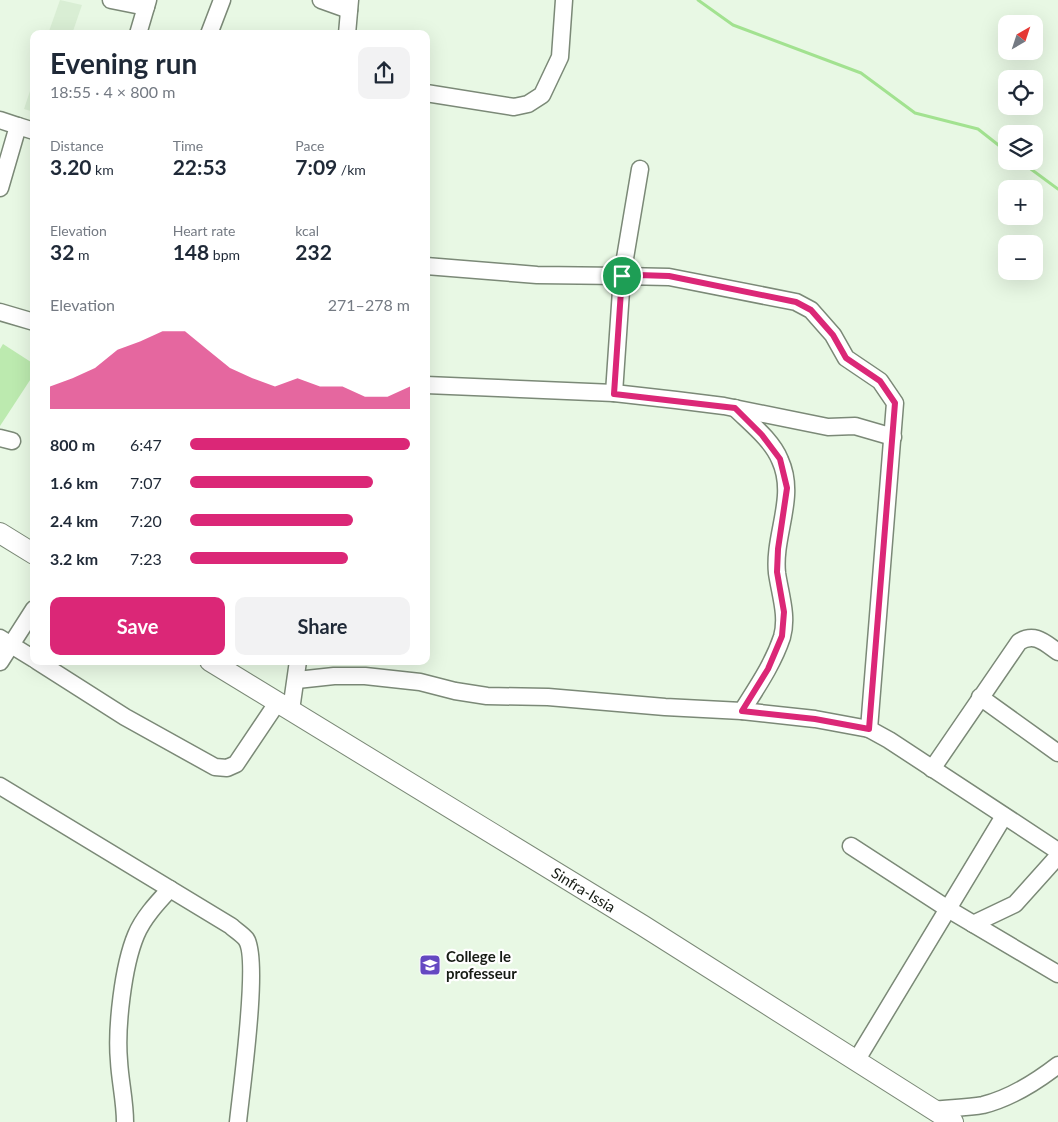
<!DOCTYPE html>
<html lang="en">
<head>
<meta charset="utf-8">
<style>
  body { margin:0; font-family:Lato,sans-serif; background:#f2f2f3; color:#1f2937; height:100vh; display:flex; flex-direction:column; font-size:19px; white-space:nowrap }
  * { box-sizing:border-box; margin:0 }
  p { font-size:16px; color:#747a83 }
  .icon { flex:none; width:28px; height:28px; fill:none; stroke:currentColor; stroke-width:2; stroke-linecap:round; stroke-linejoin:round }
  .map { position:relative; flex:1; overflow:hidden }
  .drawer { position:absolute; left:30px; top:30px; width:400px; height:635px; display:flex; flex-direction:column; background:#fff; border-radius:10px; box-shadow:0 5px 20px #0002 }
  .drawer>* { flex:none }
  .needle { width:32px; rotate:39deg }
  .fabs { position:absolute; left:998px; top:15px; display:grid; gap:10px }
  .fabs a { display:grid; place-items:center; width:45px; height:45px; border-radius:10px; background:#fff; box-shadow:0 5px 20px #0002; font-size:25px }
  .pin { position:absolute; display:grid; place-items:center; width:42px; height:42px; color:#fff; margin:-21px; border:2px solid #fff; border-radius:50%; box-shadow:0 1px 5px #0007 }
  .round { display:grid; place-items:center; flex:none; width:52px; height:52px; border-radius:10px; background:#f2f2f3 }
  .headline { display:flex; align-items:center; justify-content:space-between; height:85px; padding:0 20px }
  h1 { font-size:28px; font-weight:700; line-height:38px }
  .stats { display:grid; grid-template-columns:repeat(3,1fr); gap:8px; height:85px; padding:5px 20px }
  .stats div { display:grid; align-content:center }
  .stats b { font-size:21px; font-weight:700 }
  .stats small { font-size:14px; font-weight:400 }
  .stats p { font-size:14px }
  .chart { height:140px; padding:10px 20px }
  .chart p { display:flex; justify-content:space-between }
  .chart svg { width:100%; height:90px; margin-top:5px; fill:#db2777; opacity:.7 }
  .button { display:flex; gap:10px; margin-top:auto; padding:10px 20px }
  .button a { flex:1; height:58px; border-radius:10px; background:#db2777; color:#fff; font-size:20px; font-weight:700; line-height:58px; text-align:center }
  .button a+a { background:#f2f2f3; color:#1f2937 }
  ul { padding:0 20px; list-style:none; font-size:16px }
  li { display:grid; grid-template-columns:80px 60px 1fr; align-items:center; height:38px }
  li i { height:12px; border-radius:6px; background:#db2777 }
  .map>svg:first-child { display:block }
  .built { fill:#d9eed4 }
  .green { fill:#bceaaf }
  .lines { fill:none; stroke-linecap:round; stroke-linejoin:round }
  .stream { stroke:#a2e290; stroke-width:3 }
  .minor-casing { stroke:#7b8977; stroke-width:19 }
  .major-casing { stroke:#7b8977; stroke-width:22 }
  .minor { stroke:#fff; stroke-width:16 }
  .major { stroke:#fff; stroke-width:20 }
  .route-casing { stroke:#fff; stroke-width:10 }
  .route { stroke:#db2777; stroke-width:6 }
  .labels { text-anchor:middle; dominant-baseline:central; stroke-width:4.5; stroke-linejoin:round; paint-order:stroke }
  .street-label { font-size:15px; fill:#171c15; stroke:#fff }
  .poi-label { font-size:15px; font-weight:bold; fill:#171c15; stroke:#fff; text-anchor:start }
</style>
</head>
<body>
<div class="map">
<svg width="1058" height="1122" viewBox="0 0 1058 1122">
  <rect width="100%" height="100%" fill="#e8f8e4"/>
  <g class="built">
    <path d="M60 0 82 5 72 34H48Z"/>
    <path d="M34 79V112L24 109Z"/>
  </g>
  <path class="green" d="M3 344 34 364V374L0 426V349Z"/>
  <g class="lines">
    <g class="stream">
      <path d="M698 0 733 25 861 73 915 113 978 129 1006 151"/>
      <path d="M1020 161 1058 189"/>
    </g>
    <g class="minor-casing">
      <g id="minor">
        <path d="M111 0 146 7"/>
        <path d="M321 0 349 10"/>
        <path d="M138 34 148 0"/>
        <path d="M209 34 222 0"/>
        <path d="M347 34 350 0"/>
        <path d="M426 93 514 107 528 104 542 95 560 57 564 0"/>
        <path d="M0 120 18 126 0 188"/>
        <path d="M18 126 34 131"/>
        <path d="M640 169 622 276 669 277 796 302 811 310 833 335 846 358 880 381 895 403 869 729"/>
        <path d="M426 266 537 275 622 276 614 393"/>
        <path d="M0 312 34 322"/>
        <path d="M426 385 614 393 676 400 724 406 828 427 855 426 893 437"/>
        <path d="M735 408C750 423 772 440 780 460 797 497 773 535 777 573 780 594 788 616 782 637 773 664 757 687 742 711"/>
        <path d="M0 438 12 441"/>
        <path d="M0 638 34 659"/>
        <path d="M37 661 125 717 215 767 227 768 236 764 277 703"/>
        <path d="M0 662 34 609"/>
        <path d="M297 680 334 676H365L420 682 455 691 487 696 548 697 665 707 742 711 815 719 869 729 889 740 1058 851"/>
        <path d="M980 697 1058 753"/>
        <path d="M291 710 298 661"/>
        <path d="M932 769 1019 642C1035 632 1045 643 1058 652"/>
        <path d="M0 786 231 926C235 930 242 934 246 939 260 958 241 1092 238 1122"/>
        <path d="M851 846 948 909 1058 974"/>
        <path d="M973 924 1015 904 1058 856"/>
        <path d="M856 1061 1004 816"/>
        <path d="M932 1110C948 1108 967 1108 983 1105 1011 1098 1036 1082 1058 1065"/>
        <path d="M125 1122C125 1101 120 1081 119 1061 116 1028 123 966 136 935 143 918 157 903 170 889"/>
      </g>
    </g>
    <g class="major-casing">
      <g id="major">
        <path d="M0 533 34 554"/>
        <path id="s1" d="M210 661 642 925 953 1122"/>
      </g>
    </g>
    <use href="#minor" class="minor"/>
    <use href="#major" class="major"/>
  </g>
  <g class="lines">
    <g class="route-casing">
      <path id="route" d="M638 275 669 276 796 302 811 310 833 335 846 358 880 381 895 403 869 729 815 719 742 711 768 669 782 636 784 612 777 572 778 549 787 488 780 459 762 435 735 408 614 394 622 276Z"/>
    </g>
    <use href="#route" class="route"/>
  </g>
  <defs>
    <g id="school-square" transform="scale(1.125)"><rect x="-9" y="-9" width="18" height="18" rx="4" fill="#6448c1" stroke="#fff"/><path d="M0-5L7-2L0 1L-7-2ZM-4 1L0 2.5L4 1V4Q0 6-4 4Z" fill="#fff"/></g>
  </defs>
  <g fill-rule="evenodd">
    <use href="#school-square" x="430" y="965"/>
  </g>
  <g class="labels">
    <g class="street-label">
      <text stroke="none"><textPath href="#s1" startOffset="438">Sinfra-Issia</textPath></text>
    </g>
    <g class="poi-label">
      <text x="446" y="956">College le<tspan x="446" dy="17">professeur</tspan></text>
    </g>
  </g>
</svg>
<div class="fabs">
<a><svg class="needle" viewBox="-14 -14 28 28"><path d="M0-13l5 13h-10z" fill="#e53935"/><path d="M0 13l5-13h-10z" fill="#747a83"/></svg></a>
<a><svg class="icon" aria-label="locate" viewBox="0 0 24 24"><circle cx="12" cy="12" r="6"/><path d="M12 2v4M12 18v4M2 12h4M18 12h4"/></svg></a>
<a><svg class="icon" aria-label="layers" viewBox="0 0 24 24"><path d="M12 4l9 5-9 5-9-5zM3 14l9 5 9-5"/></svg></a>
<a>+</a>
<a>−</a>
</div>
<div class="pin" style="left:622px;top:276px;background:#1e9e55"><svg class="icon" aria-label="arrive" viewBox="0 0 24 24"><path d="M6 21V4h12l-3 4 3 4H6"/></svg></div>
<section class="drawer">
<div class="headline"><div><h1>Evening run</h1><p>18:55 · 4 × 800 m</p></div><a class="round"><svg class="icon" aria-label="share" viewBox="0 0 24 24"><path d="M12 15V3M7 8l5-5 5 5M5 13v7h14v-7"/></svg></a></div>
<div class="stats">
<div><p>Distance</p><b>3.20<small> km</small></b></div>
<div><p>Time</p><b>22:53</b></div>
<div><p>Pace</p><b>7:09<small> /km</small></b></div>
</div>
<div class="stats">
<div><p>Elevation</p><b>32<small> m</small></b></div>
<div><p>Heart rate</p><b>148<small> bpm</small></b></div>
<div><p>kcal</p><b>232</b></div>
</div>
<div class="chart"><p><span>Elevation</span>271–278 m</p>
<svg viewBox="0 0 160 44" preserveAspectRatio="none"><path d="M0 44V33L10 29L20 24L30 15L40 11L50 6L60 6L70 15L80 24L90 29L100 33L110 29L120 33L130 33L140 38L150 38L160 33V44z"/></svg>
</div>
<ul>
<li><b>800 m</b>6:47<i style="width:100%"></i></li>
<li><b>1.6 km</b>7:07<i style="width:83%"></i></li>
<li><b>2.4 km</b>7:20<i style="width:74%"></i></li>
<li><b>3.2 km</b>7:23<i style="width:72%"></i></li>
</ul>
<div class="button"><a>Save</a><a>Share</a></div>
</section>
</div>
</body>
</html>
